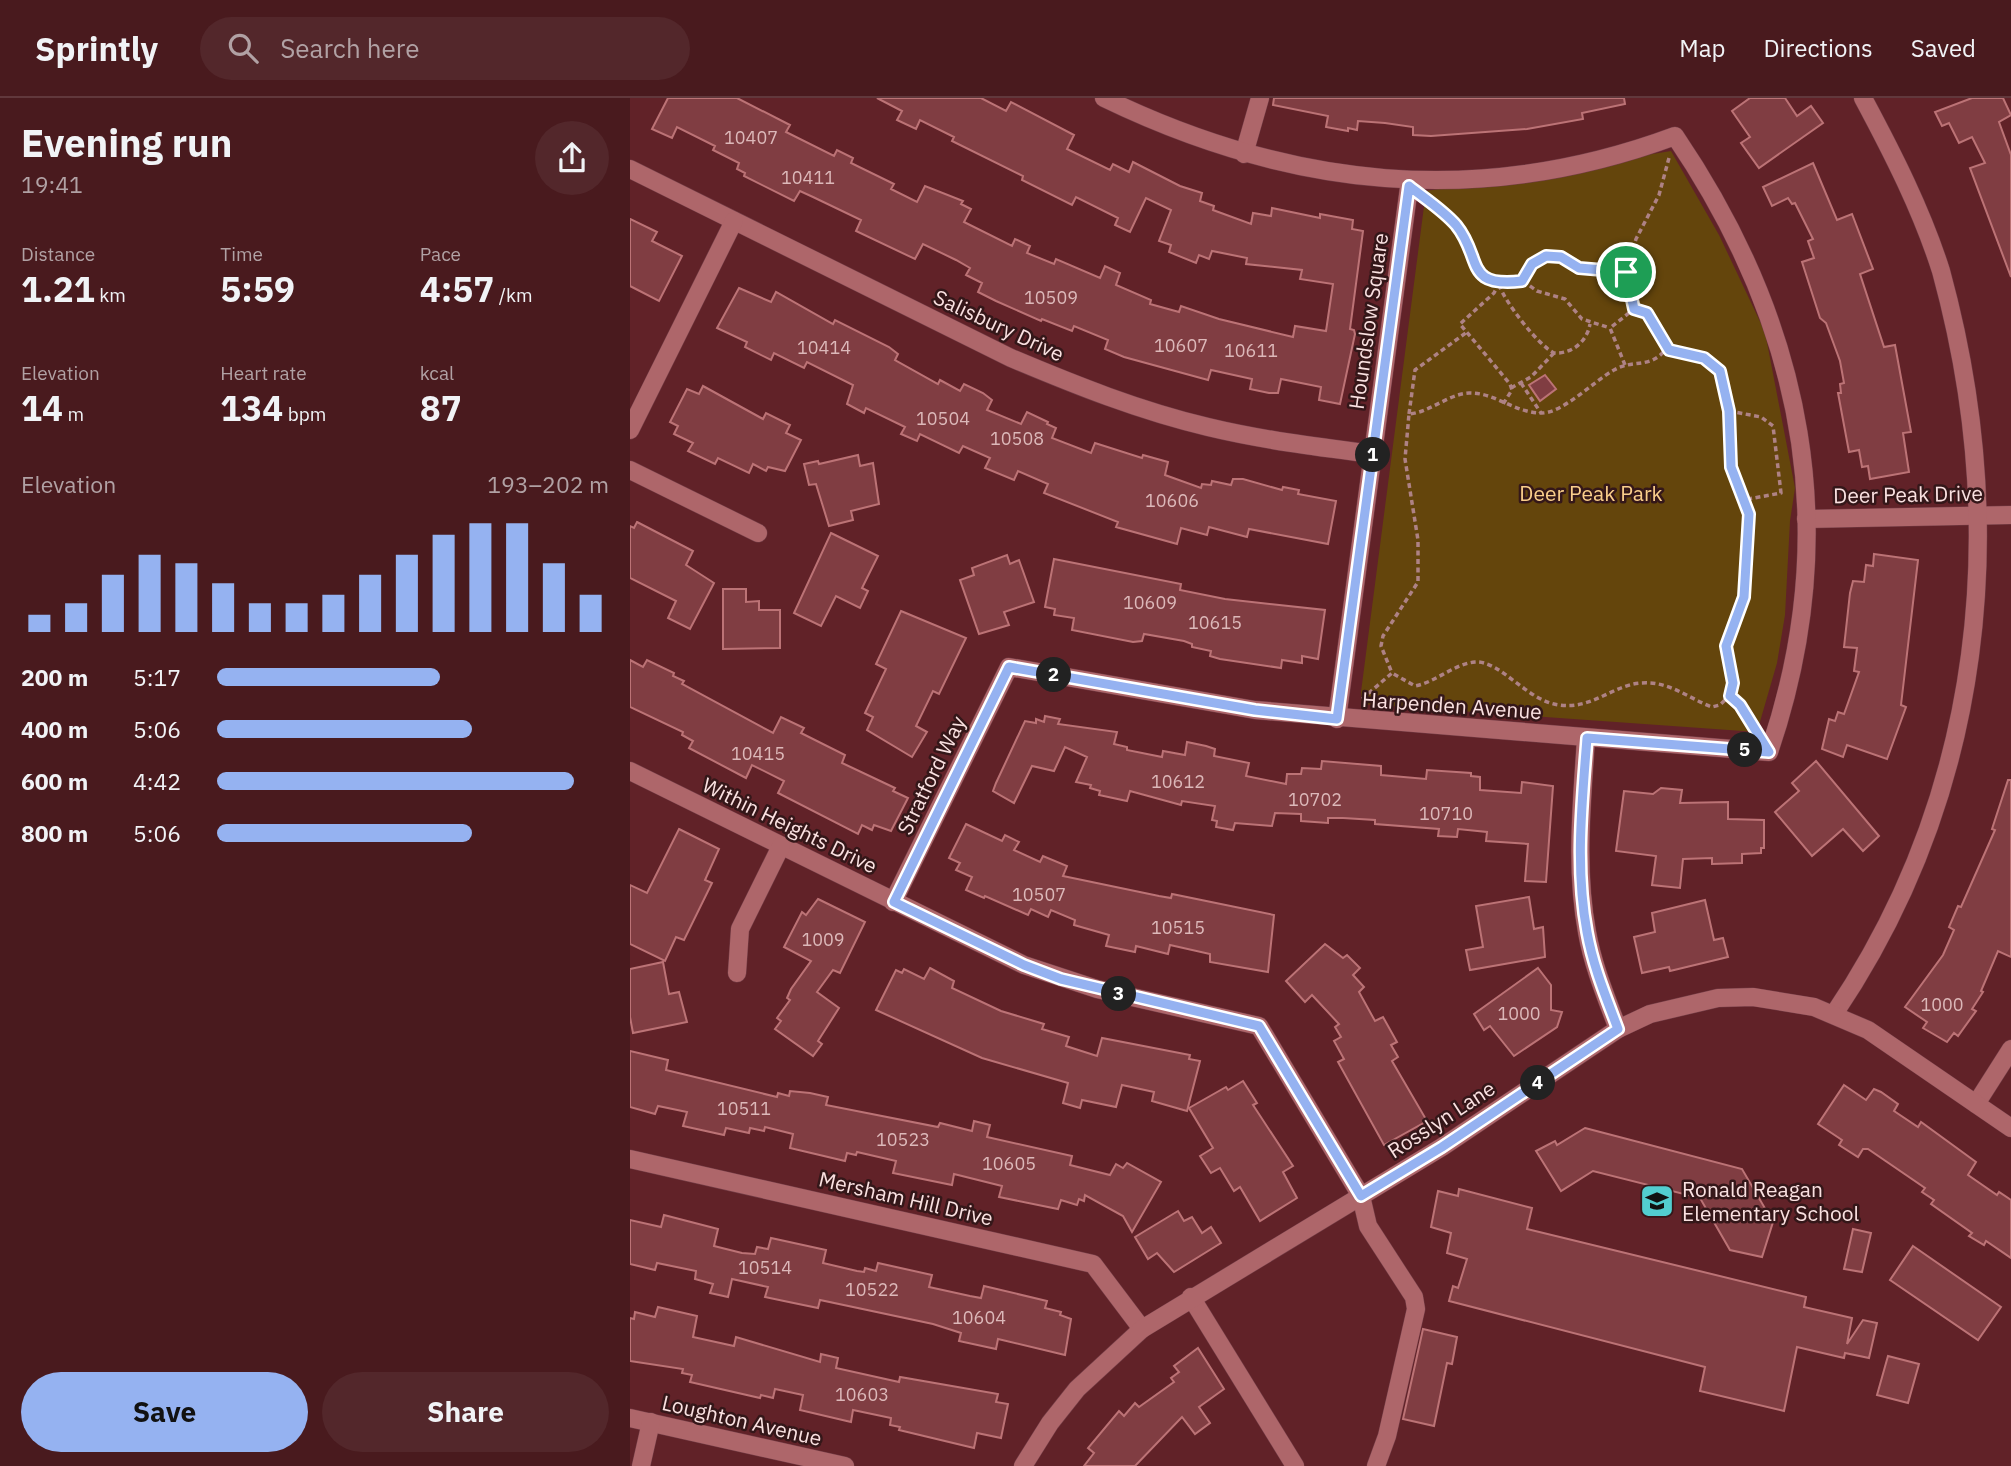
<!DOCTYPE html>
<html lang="en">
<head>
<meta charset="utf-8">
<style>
  body { margin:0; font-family:"IBM Plex Sans",sans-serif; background:#53272b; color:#f1f3f6; height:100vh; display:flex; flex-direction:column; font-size:26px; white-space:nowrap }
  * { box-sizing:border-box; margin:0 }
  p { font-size:23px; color:#b1a1a4 }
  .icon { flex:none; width:38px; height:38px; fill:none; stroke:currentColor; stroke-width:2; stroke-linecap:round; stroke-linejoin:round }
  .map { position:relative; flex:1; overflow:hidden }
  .panel { display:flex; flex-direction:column; background:#491a1e; width:630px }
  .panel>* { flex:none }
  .pin { position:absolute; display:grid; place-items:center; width:60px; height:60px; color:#fff; margin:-30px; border:4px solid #fff; border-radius:50%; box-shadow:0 2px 7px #0007 }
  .km { position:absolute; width:35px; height:35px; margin:-18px; border-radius:50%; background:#222; color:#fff; font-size:19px; line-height:35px; text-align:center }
  .round { display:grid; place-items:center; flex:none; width:74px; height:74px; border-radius:37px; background:#53272b }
  .head { display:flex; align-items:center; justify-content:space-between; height:119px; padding:0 21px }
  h1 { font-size:38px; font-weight:700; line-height:52px }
  .figures { display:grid; grid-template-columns:repeat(3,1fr); gap:10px; height:119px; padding:7px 21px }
  .figures div { display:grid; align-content:center }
  .figures b { font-size:35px; font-weight:700 }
  .figures small { font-size:19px; font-weight:400 }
  .figures p { font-size:19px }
  .chart { height:196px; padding:14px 21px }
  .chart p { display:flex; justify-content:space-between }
  .chart svg { width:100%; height:126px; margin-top:7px; stroke:#95b2f1; stroke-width:6 }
  .cta { display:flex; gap:14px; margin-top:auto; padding:14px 21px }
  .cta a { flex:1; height:80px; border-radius:42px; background:#95b2f1; color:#111; font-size:28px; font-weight:700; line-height:80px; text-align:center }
  .cta a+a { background:#53272b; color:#f1f3f6 }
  ul { padding:0 21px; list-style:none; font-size:23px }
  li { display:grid; grid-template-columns:112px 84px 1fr; align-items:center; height:52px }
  li i { height:18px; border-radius:9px; background:#95b2f1 }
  header { display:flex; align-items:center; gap:42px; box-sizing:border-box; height:98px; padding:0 35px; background:#491a1e; border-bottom:2px solid #61383c }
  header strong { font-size:33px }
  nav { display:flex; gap:38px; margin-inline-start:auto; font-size:24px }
  .search { width:490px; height:63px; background:#53272b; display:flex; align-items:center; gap:18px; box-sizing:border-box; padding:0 24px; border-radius:38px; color:#b1a1a4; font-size:26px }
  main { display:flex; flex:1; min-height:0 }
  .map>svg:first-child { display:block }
  .green { fill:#64450c }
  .building { fill:#803d42; stroke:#bc7376; stroke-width:2 }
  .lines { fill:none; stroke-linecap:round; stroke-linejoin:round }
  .minor-casing { stroke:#733d46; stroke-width:19 }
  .path { stroke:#ae8285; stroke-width:3.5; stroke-dasharray:5 3.5; stroke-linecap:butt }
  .minor { stroke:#ae666a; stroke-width:18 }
  .route-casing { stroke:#fff; stroke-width:14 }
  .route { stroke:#95b2f1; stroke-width:9 }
  .labels { text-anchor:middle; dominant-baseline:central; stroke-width:5; stroke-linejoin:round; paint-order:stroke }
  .number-label { font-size:18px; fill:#dcb8b9 }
  .street-label { font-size:21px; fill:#fae1e1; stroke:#341719 }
  .park-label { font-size:21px; fill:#face8b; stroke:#341719 }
  .poi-label { font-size:21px; fill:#fae1e1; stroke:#341719; text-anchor:start }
</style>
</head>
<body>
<header>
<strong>Sprintly</strong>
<div class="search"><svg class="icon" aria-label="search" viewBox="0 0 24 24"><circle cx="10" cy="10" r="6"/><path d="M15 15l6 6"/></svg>Search here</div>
<nav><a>Map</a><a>Directions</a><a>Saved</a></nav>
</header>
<main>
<section class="panel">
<div class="head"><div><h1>Evening run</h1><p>19:41</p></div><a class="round"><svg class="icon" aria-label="share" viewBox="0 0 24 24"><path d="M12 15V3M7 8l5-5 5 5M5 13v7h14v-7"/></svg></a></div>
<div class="figures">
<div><p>Distance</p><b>1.21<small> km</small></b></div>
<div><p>Time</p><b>5:59</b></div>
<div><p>Pace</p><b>4:57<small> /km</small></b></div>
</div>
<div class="figures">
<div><p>Elevation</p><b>14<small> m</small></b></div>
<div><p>Heart rate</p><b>134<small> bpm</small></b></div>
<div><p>kcal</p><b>87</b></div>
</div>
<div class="chart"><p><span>Elevation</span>193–202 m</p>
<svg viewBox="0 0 160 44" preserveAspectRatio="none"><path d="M5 44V38M15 44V34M25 44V24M35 44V17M45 44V20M55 44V27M65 44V34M75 44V34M85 44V31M95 44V24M105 44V17M115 44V10M125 44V6M135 44V6M145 44V20M155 44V31"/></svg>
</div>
<ul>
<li><b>200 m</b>5:17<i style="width:57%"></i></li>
<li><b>400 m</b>5:06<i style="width:65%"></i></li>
<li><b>600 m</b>4:42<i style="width:91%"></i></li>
<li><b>800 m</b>5:06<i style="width:65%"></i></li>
</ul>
<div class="cta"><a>Save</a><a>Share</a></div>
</section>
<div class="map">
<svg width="1381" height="1368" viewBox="0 0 1381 1368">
  <rect width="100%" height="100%" fill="#612228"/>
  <path class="green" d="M1041 53 1089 137 1135 234 1165 390 1160 423 1155 517 1147 565 1127 634 732 606 731 594 796 93Z"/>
  <g class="building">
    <path d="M38 0H107L160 27 156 34 204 58 207 52 223 60 221 65 264 86 261 91 287 104 295 88 333 103 331 106 341 111 334 124 382 148 385 141 400 148 397 155 424 166 426 161 470 180 475 168 490 175 486 187 521 202 520 206 549 214 551 208 589 221 663 239 665 228 696 233 703 186 670 181 672 172 616 166 617 160 582 153 579 161 569 157 566 165 539 154 541 147 529 143 541 112 516 100 500 134 485 127 488 120 446 99 442 107 392 82 393 78 322 43 324 39 290 22 286 31 267 22 272 13 247 0H351L376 13 381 4 444 37 437 51 480 72 483 66 499 74 503 64 550 88 572 95 570 103 584 108 583 112 621 126 623 115 641 118 642 110 690 120V116L723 122 722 131 733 133 720 231 724 232 725 236 710 306 689 302 691 289 651 281 648 295H639L620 291 622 281 581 272 578 282 494 259 475 251 478 242 444 228 442 233 412 221 411 223 366 203 348 194 352 185 336 177 340 170 326 162 293 146 285 161 226 133 231 122 183 99 170 93 164 103 114 78 115 75 107 71 109 65 83 52 85 48 47 29 42 40 22 31Z"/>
    <path d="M644 0H994L995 6 952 15 953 21 897 31 801 38 783 37V29L755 25 728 23 727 32 718 30V33L696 29 698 18 643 7Z"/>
    <path d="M1120 0H1155L1167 18 1181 8 1193 25 1129 70 1111 45 1120 39 1102 13Z"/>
    <path d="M1342 0H1373L1381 17 1369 24 1381 57V179L1340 70 1355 65 1342 39 1329 45 1319 25 1312 28 1305 14Z"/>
    <path d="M1183 65 1207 122 1222 116 1243 171 1230 176 1254 249 1265 247 1281 334 1273 335 1279 374 1240 381 1238 368 1232 369 1229 352 1219 354 1208 295H1211L1210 286 1214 285 1210 263 1196 225 1190 220 1172 164 1184 160 1178 143 1183 141 1165 105 1162 106 1158 100 1142 108 1133 89Z"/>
    <path d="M0 121 27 134 22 143 52 158 29 203 0 188Z"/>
    <path d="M109 190 141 204 146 194 203 226 205 222 259 249 268 256 265 262 308 286 310 282 330 293 334 286 353 295 362 302 357 312 391 326 397 314 418 324 417 326 426 330 422 340 461 355 465 345 512 360 513 357 538 364 535 377 571 390 572 386 581 387 582 383 601 387 603 381H613L652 392 653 389 669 392 668 396 706 403 698 446 619 431 617 439 579 429 577 437 551 430 547 446 486 429 488 424 414 395 418 386 388 373 384 382 355 370 360 360 333 348 329 355 290 336 287 343 271 336 275 329 236 310 234 315 217 306 223 287 177 264 174 270 144 255 141 262 115 249 117 244 87 230Z"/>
    <path d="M915 277 926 291 910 303 899 287Z"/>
    <path d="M73 288 133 321 136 315 160 327 156 335 171 342 155 373 138 369 136 373 123 366 119 375 88 360 85 366 58 353 63 345 44 336 48 328 40 324 57 291 69 296Z"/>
    <path d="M228 357 230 368 243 365 249 406 221 413 223 422 199 428 186 386 179 387 174 366 188 363 189 366Z"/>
    <path d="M7 424 63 453 56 467 84 485 60 531 38 520 46 503 0 480V428L4 430Z"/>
    <path d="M201 435 248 458 232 490 238 493 230 510 206 498 191 528 164 515Z"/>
    <path d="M1244 456 1288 462 1271 607 1276 609 1257 661 1217 647 1213 659 1192 651 1199 621 1205 623 1208 614 1214 616 1229 574 1224 573 1227 550 1214 549 1220 495 1223 483 1234 484 1236 467 1243 468Z"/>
    <path d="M377 457 380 466 389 462 404 504 374 514 379 527 349 536 330 482 344 477 342 470Z"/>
    <path d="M424 461 551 486 550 492 595 501 695 512 688 561 672 558V565L652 562 651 570 590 561 580 558 581 553 562 549V546L554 543 514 536 512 543 503 544 442 532 444 520 424 517 425 511 415 509Z"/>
    <path d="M93 491H116V504L129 503V512H150V550L93 551Z"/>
    <path d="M271 513 336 540 309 596 303 593 286 628 297 634 282 659 237 632 243 619 235 615 256 571 246 566Z"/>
    <path d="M0 562 13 569 17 562 44 575 43 578 54 583 52 586 143 635 151 619 174 630 171 635 215 657 212 665 265 690 263 693 278 700 261 733 244 727 242 732 232 727 228 736 148 695 154 683 122 667 116 680 59 650 63 643 52 637 53 634 0 609Z"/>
    <path d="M415 618 430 621 428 626 487 634 484 646 497 649V652L532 659 533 653 555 657 557 644 576 648 585 651 584 658 619 665 616 678 656 686 657 676H671L672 670 691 671 692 663 751 668V677L796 681 797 672 841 675V678L850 679V692L891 695 892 684 923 688 916 784 895 783 898 746 856 743 857 734 828 731 827 739 808 738 809 731 745 726V722L713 720H698V725L671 723V716L645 715 642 728 605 725 603 732 586 729 587 723 582 722 585 708 552 703 551 707 500 693 497 703 469 697 470 693 460 690 461 687 446 684 457 659 435 649 424 673 402 668 384 705 363 693 366 685 395 623 406 625V621L414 624Z"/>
    <path d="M1186 663 1249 738 1233 753 1213 731 1182 758 1145 714 1169 693 1162 685Z"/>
    <path d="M1378 682H1381V859L1368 853 1351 893 1353 894 1342 911 1346 913 1328 938 1324 935 1317 944 1293 930 1297 924 1275 909 1313 857 1324 832 1319 829 1328 808 1331 809 1365 732 1362 731Z"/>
    <path d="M1031 690 1052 692 1050 705 1098 704V721L1134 722V750H1131V755L1112 756V765L1082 766V760L1053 761 1050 790 1022 787 1026 758 986 753 994 693 1023 696Z"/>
    <path d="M336 726 372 743 375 737 389 744 384 752 410 764 413 758 437 768 433 778 529 798 541 800 542 796 644 817 638 874 580 864V856L540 847 538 856 506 848 505 854 476 848 479 837 444 827 445 822 421 812 418 819 401 811 398 817 355 798 354 800 336 792 342 779 326 772 330 765 319 760Z"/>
    <path d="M49 731 89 751 75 782 82 785 54 842 46 839 35 863 0 846V787L17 795Z"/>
    <path d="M899 799 904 831 913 829 915 859 840 872 836 852 853 849 846 808Z"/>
    <path d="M188 801 235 824 210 875 203 872 187 894 209 910 188 943 192 946 183 958 145 931 151 923 147 920 160 902 157 900 161 891 181 863 154 849 172 814 176 817Z"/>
    <path d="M1075 802 1084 842 1093 840 1098 859 1040 873 1039 869 1012 875 1004 839 1025 834 1022 815Z"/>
    <path d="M695 846 713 860 717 857 730 870 723 877 734 889 729 894 745 923 753 919 767 944 761 947 768 959 762 963 797 1023 754 1047 708 964 714 961 704 943 711 939 705 929 709 926 682 897 675 904 656 883Z"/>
    <path d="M33 864 39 896 49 894 57 924 3 935 0 919V871Z"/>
    <path d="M300 870 324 883 322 890 371 913 414 926 412 931 439 939 436 948 467 958 472 940 560 957 559 961 570 963 557 1013 522 1003 524 994 492 987 486 1009 452 1002 450 1010 433 1005 438 985 352 960 246 912 266 872 272 875 274 871 294 881Z"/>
    <path d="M908 870 921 887V912L932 914 927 929 884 958 860 928 854 932 844 916Z"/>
    <path d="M0 953 38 962 36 972 147 999 148 995 159 998 160 993 180 995 198 999 196 1007 308 1029 310 1025 342 1033 344 1023 360 1027 357 1039 442 1058 440 1067 480 1077 486 1066 493 1070 497 1065 531 1084 502 1134 493 1118 455 1097 454 1103 449 1101 447 1107 431 1102 428 1111 369 1099 372 1088 324 1076 322 1087 263 1075 266 1063 227 1054 226 1057 217 1055 215 1063 160 1050 163 1036 135 1029 134 1033 120 1030 119 1035 96 1030 94 1037 53 1028 57 1014 28 1008 25 1016 0 1009Z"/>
    <path d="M613 983 627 1005 623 1007 663 1068 653 1074 667 1100 630 1123 610 1089 604 1093 590 1070 581 1075 570 1058 583 1050 559 1010 596 989 598 992Z"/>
    <path d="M1214 987 1236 1002 1244 991 1251 994 1268 1006 1264 1013 1288 1029 1291 1024 1346 1064 1338 1077 1367 1097 1369 1094 1381 1102V1160L1356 1143 1354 1147 1339 1138 1342 1135 1301 1106 1304 1102 1292 1094 1295 1090 1238 1051H1233L1228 1059 1209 1047 1212 1042 1188 1026Z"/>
    <path d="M955 1030 1112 1071 1143 1124 1132 1159 1100 1152 1070 1100 963 1073 931 1093 906 1053 925 1043 927 1047Z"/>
    <path d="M829 1091 902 1110 897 1131 1176 1199 1174 1209 1222 1220 1217 1246 1233 1222 1247 1225 1239 1260 1215 1255 1214 1260 1167 1249 1154 1313 1070 1293 1075 1269 819 1203 823 1188 828 1190 837 1161 817 1155 821 1135 801 1129 808 1093 828 1098Z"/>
    <path d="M548 1113 554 1123 562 1119 572 1135 581 1129 591 1145 544 1174 527 1155 518 1161 505 1139Z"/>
    <path d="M34 1117 88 1131 84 1148 112 1155 125 1156 127 1149 138 1151 141 1140 196 1152 193 1165 227 1173 234 1174 235 1170 246 1173 248 1165 302 1177 299 1189 340 1198 351 1200 354 1188 417 1203 415 1210 431 1214 430 1217 441 1221 435 1257 368 1241 366 1251 329 1243 331 1235 303 1226 190 1202 188 1210 154 1203 135 1199 138 1189 102 1181 98 1199 80 1195 83 1186 65 1181 66 1173 27 1165 25 1172 0 1166V1122L31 1129Z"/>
    <path d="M1223 1131 1241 1135 1232 1174 1214 1171Z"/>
    <path d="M1283 1148 1371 1209 1348 1242 1260 1182Z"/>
    <path d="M28 1209 67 1218 63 1239 104 1248 106 1239 190 1264 191 1256 208 1260 206 1270 269 1284 270 1279 368 1296 366 1304 378 1306 371 1340 347 1335 344 1350 269 1332 270 1329 260 1327 261 1320 223 1312 221 1324 170 1312 173 1297 145 1291 143 1300 131 1297 130 1300 60 1284 62 1277 52 1275 53 1271 0 1263V1220L4 1221 5 1214 25 1219Z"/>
    <path d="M793 1231 827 1239 822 1266 817 1265 804 1328 773 1321Z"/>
    <path d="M568 1250 594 1291 569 1309 580 1325 565 1336 552 1319 505 1368H454L464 1355 458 1350 489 1313 494 1318 505 1305 509 1309 544 1284 541 1280 549 1274 544 1268Z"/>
    <path d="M1258 1258 1289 1266 1278 1305 1247 1297Z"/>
  </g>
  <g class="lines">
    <g class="minor-casing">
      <g id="minor">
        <path d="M614 56 630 0"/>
        <path d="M0 71 381 260C445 287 510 313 578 329 632 342 688 349 743 356"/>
        <path d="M0 332 104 123"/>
        <path d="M0 372 128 435"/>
        <path d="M1176 421 1381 417"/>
        <path d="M707 621 780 82"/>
        <path d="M956 640C952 705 945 769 957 834 963 868 976 899 988 931"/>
        <path d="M0 673 394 867 467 891 629 928 731 1098 738 1128 784 1199 786 1211 757 1338 746 1368"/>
        <path d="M263 804 379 569 625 612 1139 654C1214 434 1174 228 1045 38 848 111 660 90 474 0"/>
        <path d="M107 875 110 831 151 748"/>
        <path d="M1204 916C1354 694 1381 429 1311 173 1292 113 1263 56 1233 0"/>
        <path d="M1346 1006 1381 951"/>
        <path d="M0 1061 463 1166 512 1231"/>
        <path d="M561 1199 665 1368"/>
        <path d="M0 1320 215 1368"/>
        <path d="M11 1368 21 1324"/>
        <path d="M393 1368 420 1325 447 1291 512 1231 812 1049 988 931 1020 916 1088 900 1123 899 1184 909 1238 932 1381 1030"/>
      </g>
    </g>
    <g class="path">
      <path d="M1039 60 1029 97 1006 141 996 174 1004 211 1017 215 1039 252"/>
      <path d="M794 100C805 109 819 118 828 130 852 164 836 190 892 183L902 166 916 158 931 159 949 170 996 174"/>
      <path d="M893 183 907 193 935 201 952 221 980 230"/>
      <path d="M869 185 864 195 830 226 880 286 882 292 873 306"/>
      <path d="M869 187C875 204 908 247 924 255 943 256 957 243 960 226"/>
      <path d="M995 267 980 230 1004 211"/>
      <path d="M891 285 911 315"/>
      <path d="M881 290 901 279 924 255"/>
      <path d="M1099 313 1131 319 1143 328 1151 395 1113 402"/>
      <path d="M779 316 785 272 837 234"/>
      <path d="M1100 598 1110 607 1127 635"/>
      <path d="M732 601 762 575 751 548 753 538 788 484V442L775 361 779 316C801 314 818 296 839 295 864 294 885 315 911 315 932 316 964 283 984 272 1003 261 1020 271 1035 252H1045L1083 265 1094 287 1101 369 1119 416 1114 499 1096 548 1102 572V595L1090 607 1082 609C1058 600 1039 583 1012 585 984 586 962 612 929 607 897 603 870 562 845 564 824 566 806 584 785 588L762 575"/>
    </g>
    <use href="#minor" class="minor"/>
  </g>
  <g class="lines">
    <g class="route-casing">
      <path id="route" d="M779 88C794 100 813 112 826 127 853 160 833 190 892 183L902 166 916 158 931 159 949 170 996 174 1004 211 1017 215 1039 252 1074 260 1090 273 1099 313 1101 369 1119 416 1114 499 1096 548 1103 585 1100 598 1110 607 1139 654 957 640C952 705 945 769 957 834 963 868 976 899 988 931L812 1049 731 1098 629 928 431 881 394 867 264 804 379 569 625 612 707 621Z"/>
    </g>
    <use href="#route" class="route"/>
  </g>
  <defs>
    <g id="school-square" transform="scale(1.75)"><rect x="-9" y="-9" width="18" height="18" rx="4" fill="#52cdcf" stroke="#341719"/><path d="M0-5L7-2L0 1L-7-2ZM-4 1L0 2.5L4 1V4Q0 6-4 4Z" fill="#111"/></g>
  </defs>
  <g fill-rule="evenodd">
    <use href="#school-square" x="1027" y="1103"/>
  </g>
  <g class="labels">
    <g class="number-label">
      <text x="121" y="39">10407</text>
      <text x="178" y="79">10411</text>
      <text x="421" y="199">10509</text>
      <text x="551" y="247">10607</text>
      <text x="194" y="249">10414</text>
      <text x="621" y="252">10611</text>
      <text x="313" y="320">10504</text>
      <text x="387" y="340">10508</text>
      <text x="542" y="402">10606</text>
      <text x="520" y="504">10609</text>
      <text x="585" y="524">10615</text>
      <text x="128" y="655">10415</text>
      <text x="548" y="683">10612</text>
      <text x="685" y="701">10702</text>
      <text x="816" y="715">10710</text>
      <text x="409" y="796">10507</text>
      <text x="548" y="829">10515</text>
      <text x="193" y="841">1009</text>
      <text x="1312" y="906">1000</text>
      <text x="889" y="915">1000</text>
      <text x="114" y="1010">10511</text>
      <text x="273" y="1041">10523</text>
      <text x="379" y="1065">10605</text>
      <text x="135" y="1169">10514</text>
      <text x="242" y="1191">10522</text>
      <text x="349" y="1219">10604</text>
      <text x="232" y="1296">10603</text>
    </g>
    <g class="street-label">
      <text transform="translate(738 223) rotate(-82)">Houndslow Square</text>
      <text transform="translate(369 227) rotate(25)">Salisbury Drive</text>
      <text transform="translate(1278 396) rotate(-1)">Deer Peak Drive</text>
      <text transform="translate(822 607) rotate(4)">Harpenden Avenue</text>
      <text transform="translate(301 677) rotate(-64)">Stratford Way</text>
      <text transform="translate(160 727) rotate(26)">Within Heights Drive</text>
      <text transform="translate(811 1021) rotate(-33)">Rosslyn Lane</text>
      <text transform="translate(276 1100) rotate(13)">Mersham Hill Drive</text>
      <text transform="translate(112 1322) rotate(13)">Loughton Avenue</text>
    </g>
    <g class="park-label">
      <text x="961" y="395">Deer Peak Park</text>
    </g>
    <g class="poi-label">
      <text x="1052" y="1091">Ronald Reagan<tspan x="1052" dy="24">Elementary School</tspan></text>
    </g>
  </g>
</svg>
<div class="pin" style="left:996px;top:174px;background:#1e9e55"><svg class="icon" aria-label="arrive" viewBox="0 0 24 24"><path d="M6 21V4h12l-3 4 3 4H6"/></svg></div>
<b class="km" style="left:743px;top:357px">1</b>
<b class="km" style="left:424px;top:577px">2</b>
<b class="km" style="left:489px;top:896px">3</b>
<b class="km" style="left:908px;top:985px">4</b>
<b class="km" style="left:1115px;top:652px">5</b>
</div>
</main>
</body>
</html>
